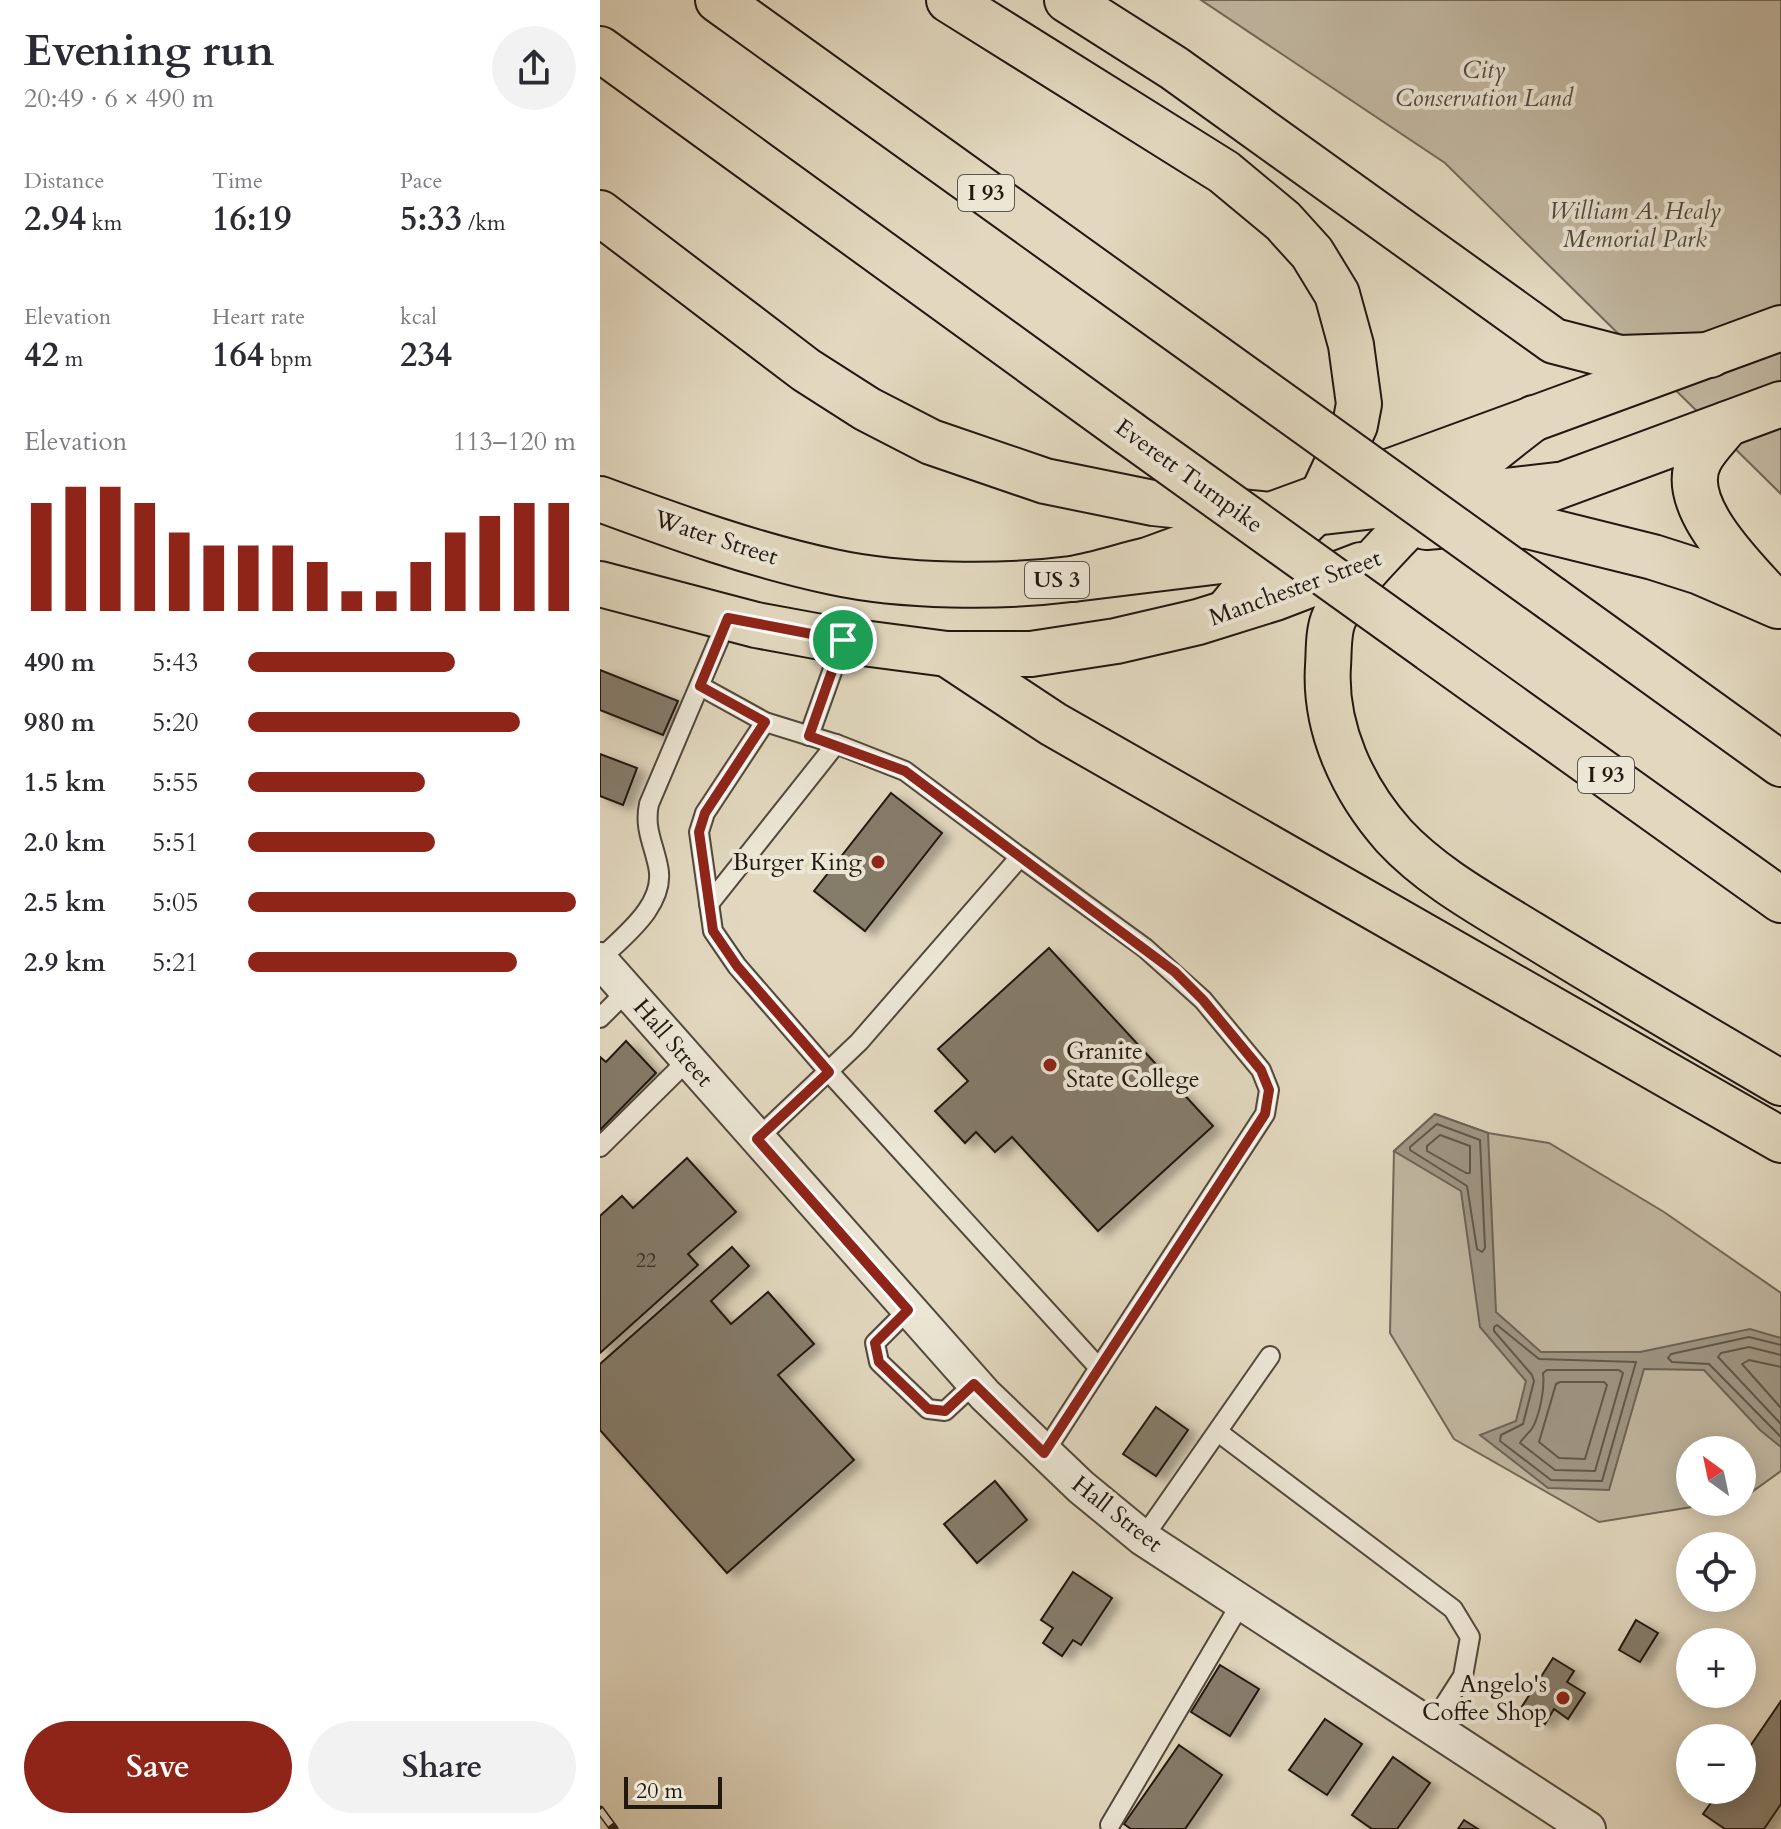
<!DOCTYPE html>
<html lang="en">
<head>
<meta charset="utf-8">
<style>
  body { margin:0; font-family:Cardo,serif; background:#f2f2f3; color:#2b2b33; height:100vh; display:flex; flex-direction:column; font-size:30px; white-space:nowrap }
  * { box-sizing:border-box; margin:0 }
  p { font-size:26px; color:#7c7c81 }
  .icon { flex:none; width:44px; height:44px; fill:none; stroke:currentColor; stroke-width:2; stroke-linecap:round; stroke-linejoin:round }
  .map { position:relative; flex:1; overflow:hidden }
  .panel { display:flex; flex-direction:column; background:#fff; width:600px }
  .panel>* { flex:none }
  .needle { width:52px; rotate:327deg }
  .controls { position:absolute; left:1076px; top:1436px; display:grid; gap:16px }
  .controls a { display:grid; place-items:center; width:80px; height:80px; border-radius:50%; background:#fff; box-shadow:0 4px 20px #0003; font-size:40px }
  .scale { position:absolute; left:24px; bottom:20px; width:98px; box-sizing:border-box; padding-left:8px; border:4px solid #211810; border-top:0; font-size:22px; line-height:28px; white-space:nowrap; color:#211810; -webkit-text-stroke:6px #ece6d5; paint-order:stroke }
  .pin { position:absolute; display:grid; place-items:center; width:68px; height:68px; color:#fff; margin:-34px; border:4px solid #fff; border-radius:50%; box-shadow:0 2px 8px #0007 }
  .round { display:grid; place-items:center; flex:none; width:84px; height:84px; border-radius:42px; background:#f2f2f3 }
  .headline { display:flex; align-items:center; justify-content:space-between; height:136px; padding:0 24px }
  h1 { font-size:44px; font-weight:700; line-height:60px }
  .metrics { display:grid; grid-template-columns:repeat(3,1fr); gap:12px; height:136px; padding:8px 24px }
  .metrics div { display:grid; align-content:center }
  .metrics b { font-size:34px; font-weight:700 }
  .metrics small { font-size:22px; font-weight:400 }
  .metrics p { font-size:22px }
  .chart { height:224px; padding:16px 24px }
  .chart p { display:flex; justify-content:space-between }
  .chart svg { width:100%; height:144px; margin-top:8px; stroke:#8f2418; stroke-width:6 }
  .cta { display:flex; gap:16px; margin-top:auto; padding:16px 24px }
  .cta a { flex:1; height:92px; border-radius:48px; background:#8f2418; color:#fff; font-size:32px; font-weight:700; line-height:92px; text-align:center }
  .cta a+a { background:#f2f2f3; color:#2b2b33 }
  ul { padding:0 24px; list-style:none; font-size:26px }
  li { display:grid; grid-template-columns:128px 96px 1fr; align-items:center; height:60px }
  li i { height:20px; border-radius:10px; background:#8f2418 }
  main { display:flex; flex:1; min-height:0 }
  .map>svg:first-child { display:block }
  .green { fill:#c1b7a1; stroke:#716858; stroke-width:2 }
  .water { fill:#a09784; stroke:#6d6456; stroke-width:2 }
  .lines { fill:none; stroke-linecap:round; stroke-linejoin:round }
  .shore { stroke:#60584a; stroke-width:2 }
  .building { fill:#857c6b; stroke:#211810; stroke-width:2; filter:url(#shadow) }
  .service-casing { stroke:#51483c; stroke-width:22 }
  .minor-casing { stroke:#51483c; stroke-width:38 }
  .primary-casing { stroke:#211810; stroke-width:48 }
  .motorway-casing { stroke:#211810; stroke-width:48 }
  .service { stroke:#ece6d5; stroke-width:18 }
  .minor { stroke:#ece6d5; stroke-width:34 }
  .primary { stroke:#e2d8bf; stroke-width:44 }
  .motorway { stroke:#e2d8bf; stroke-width:44 }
  .rail-casing { stroke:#211810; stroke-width:9 }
  .rail { stroke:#ece6d5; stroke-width:6; stroke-dasharray:18; stroke-linecap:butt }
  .motorway-bridge-casing { stroke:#211810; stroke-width:48; stroke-linecap:butt }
  .motorway-bridge { stroke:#e2d8bf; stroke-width:44 }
  .route-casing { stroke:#fff; stroke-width:16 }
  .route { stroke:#8f2418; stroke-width:10 }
  .poi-dot { fill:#8f2418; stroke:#ece6d5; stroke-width:3 }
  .labels { text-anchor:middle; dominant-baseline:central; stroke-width:8; stroke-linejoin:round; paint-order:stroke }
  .number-label { font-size:20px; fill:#3a3127 }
  .shield { fill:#ece6d5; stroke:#5e564b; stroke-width:2 }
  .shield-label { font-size:22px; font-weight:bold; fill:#211810 }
  .park-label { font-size:24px; font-style:italic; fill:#51483c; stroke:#ece6d5 }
  .street-label { font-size:24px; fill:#211810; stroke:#ece6d5 }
  .poi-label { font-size:24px; fill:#211810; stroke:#ece6d5; text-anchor:end }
</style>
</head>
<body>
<main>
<section class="panel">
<div class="headline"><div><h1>Evening run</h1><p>20:49 · 6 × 490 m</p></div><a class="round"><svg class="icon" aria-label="share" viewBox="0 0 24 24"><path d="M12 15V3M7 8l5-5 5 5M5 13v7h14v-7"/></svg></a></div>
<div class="metrics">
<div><p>Distance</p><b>2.94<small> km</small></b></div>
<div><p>Time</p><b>16:19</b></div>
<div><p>Pace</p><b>5:33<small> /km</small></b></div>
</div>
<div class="metrics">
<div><p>Elevation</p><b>42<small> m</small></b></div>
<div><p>Heart rate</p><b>164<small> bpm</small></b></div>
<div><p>kcal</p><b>234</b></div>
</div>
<div class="chart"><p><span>Elevation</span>113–120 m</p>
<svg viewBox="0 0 160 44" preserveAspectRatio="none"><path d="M5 44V11M15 44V6M25 44V6M35 44V11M45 44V20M55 44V24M65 44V24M75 44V24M85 44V29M95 44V38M105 44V38M115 44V29M125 44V20M135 44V15M145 44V11M155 44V11"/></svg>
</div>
<ul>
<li><b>490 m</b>5:43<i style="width:63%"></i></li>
<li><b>980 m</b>5:20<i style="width:83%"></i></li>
<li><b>1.5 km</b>5:55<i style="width:54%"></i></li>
<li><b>2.0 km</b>5:51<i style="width:57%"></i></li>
<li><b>2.5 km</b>5:05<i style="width:100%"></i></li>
<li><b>2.9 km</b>5:21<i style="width:82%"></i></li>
</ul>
<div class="cta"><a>Save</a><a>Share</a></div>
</section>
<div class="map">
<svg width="1181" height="1829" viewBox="0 0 1181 1829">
  <defs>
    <filter id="shadow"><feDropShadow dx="9" dy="5" stdDeviation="4" flood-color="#0004"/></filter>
  </defs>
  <rect width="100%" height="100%" fill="#e2d8bf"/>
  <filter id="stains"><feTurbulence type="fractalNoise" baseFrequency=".0025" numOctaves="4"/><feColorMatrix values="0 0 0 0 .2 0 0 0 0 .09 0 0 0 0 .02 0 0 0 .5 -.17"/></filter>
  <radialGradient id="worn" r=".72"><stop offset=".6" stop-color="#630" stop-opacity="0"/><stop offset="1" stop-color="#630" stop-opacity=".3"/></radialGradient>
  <g class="green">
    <path d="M601 0H1181V494L845 163Z"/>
    <path d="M835 1114 888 1133 949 1143 1064 1212 1181 1293V1471L1142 1499V1450H1090V1502H1123L999 1522 854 1439 790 1333 794 1151Z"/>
  </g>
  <path class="water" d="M835 1114 888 1133 896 1312 941 1352H1040L1150 1329 1181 1338V1447L1160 1430 1104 1370 1044 1369 1009 1490 948 1488 880 1435 916 1421 926 1381 880 1327 861 1191 794 1151Z"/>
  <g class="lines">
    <g class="shore">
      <path d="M837 1124 880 1140 885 1248 882 1252 877 1249 867 1186 810 1150V1147Z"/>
      <path d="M840 1135 870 1146V1173H866L827 1151V1146Z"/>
      <path d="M897 1325 939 1359 1036 1362 1002 1481 951 1480 900 1441 901 1435 923 1424 934 1381 932 1375 894 1331V1327Z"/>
      <path d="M1181 1345 1149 1337 1071 1354 1068 1358 1072 1362 1109 1364 1181 1437"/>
      <path d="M1181 1355 1149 1347 1121 1353 1118 1357 1181 1424"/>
      <path d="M1181 1367 1149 1360 1142 1364 1181 1408"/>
      <path d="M947 1370H1019L1023 1373 995 1471 955 1470 920 1443C923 1437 929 1434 933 1427 940 1413 945 1388 943 1373Z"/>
      <path d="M960 1382H1004L1007 1385 985 1459 959 1458 939 1442 956 1384Z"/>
    </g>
  </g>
  <g class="building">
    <path d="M0 670 78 701 63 735 0 710Z"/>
    <path d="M0 754 37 768 23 805 0 796Z"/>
    <path d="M291 793 342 833 265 931 214 891Z"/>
    <path d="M449 948 613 1126 498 1231 412 1137 395 1152 376 1132 365 1143 335 1111 368 1081 338 1049Z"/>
    <path d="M26 1041 56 1073 0 1130V1057L6 1062Z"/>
    <path d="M87 1158 136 1212 88 1254 98 1265 0 1353V1216L22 1196 33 1208Z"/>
    <path d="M132 1247 149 1266 111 1301 131 1324 168 1292 214 1344 178 1375 254 1460 127 1573 0 1430V1364Z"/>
    <path d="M556 1407 588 1430 556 1476 523 1454Z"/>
    <path d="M395 1481 427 1520 377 1563 344 1524Z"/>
    <path d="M473 1572 512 1598 481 1645 473 1640 462 1656 443 1643 453 1628 441 1620Z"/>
    <path d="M1036 1620 1058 1633 1040 1662 1019 1650Z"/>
    <path d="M953 1658 974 1671 967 1682 985 1693 968 1719 954 1709 945 1724 921 1708Z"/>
    <path d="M620 1665 659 1689 630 1736 591 1712Z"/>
    <path d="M1181 1701V1804L1164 1829H1125L1103 1814 1120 1790H1142V1758Z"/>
    <path d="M725 1719 762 1744 727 1795 689 1770Z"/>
    <path d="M579 1745 622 1775 585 1829H531L524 1824Z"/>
    <path d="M793 1757 830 1783 797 1829H772L752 1815Z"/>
    <path d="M864 1820 878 1829H858Z"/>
  </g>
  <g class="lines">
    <g class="service-casing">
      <g id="service">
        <path d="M100 686 165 722 236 744"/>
        <path d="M165 722 105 813 99 832 113 931 137 966 229 1072 499 1368 444 1453"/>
        <path d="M209 736 243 641"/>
        <path d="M420 857 545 948 603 1000 661 1070 669 1090 665 1114 499 1368"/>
        <path d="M109 904 236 744 305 771 420 857 259 1042 157 1139"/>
        <path d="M0 959C24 936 67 904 58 866 53 842 44 828 49 804L128 618"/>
        <path d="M0 1018 27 991"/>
        <path d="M0 1147 88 1060"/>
        <path d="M308 1310 275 1343 279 1362 328 1409 345 1411 374 1384"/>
        <path d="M618 1432 853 1609 870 1637 863 1676 831 1726"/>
        <path d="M543 1538 670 1356"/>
        <path d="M510 1825 641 1603"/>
      </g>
    </g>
    <g class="minor-casing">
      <path id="minor" d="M0 960 385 1395 481 1487 543 1538 988 1829"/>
    </g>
    <g class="primary-casing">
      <g id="primary">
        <path d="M0 499C76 527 153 555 233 572 302 587 400 588 471 579 496 575 522 566 548 560L1181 328"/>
        <path d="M921 500 1181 404"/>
        <path d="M0 584 156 625 232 639 347 654H431L516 641 598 622 675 598 761 565"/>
      </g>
    </g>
    <g class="motorway-casing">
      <g id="motorway">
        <path d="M118 0 654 385"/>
        <path d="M349 0 624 172 683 221 712 253 737 294 751 345 759 404 755 425 714 513 680 547 627 612"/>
        <path d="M467 0 574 68 954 341 1020 358 1110 355"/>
        <path d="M0 49 529 433"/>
        <path d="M0 213 206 370 267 409 331 442 445 481 553 503 670 515 714 513 957 485"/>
        <path d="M934 418C879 460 827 503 780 555 763 573 744 594 734 618 728 631 729 651 728 666 724 728 753 790 794 836 832 877 884 905 931 934 1014 985 1097 1034 1181 1083"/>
        <path d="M1127 424C1119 435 1107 446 1100 459 1076 502 1141 565 1168 595"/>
        <path d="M826 527 862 524 928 526 1053 557 1100 572 1178 606"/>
        <path d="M473 579 621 561 691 546"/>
        <path d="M952 599 1181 764"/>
        <path d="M830 649 1181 900"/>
        <path d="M347 654 453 724 1181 1140"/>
      </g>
    </g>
    <use href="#service" class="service"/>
    <use href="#minor" class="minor"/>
    <use href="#primary" class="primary"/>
    <use href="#motorway" class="motorway"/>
    <g class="rail-casing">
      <path id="rail" d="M0 1810 14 1829"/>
    </g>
    <use href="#rail" class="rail"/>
    <g class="motorway-bridge-casing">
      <g id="motorway-bridge">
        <path d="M654 385 952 599"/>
        <path d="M529 433 830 649"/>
      </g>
    </g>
    <use href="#motorway-bridge" class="motorway-bridge"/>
  </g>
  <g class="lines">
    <g class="route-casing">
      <path id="route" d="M128 618 243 640 209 736 305 771 575 972 603 1000 661 1070 669 1090 665 1114 444 1453 374 1384 345 1411 328 1409 279 1362 275 1343 308 1310 157 1139 229 1072 137 966 113 931 99 832 105 813 165 722 100 686Z"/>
    </g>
    <use href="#route" class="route"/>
  </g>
  <g class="poi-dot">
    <circle cx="278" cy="862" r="8"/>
    <circle cx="450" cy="1065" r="8"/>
    <circle cx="963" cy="1698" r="8"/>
  </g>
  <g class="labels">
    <g class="number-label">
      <text x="46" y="1260">22</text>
    </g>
    <g class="shield">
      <rect x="358" y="175" width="56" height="36" rx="6"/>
      <rect x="425" y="562" width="64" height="36" rx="6"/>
      <rect x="978" y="757" width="56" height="36" rx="6"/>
    </g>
    <g class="shield-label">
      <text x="386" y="193">I 93</text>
      <text x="457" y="580">US 3</text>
      <text x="1006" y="775">I 93</text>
    </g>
    <g class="park-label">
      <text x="884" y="70">City<tspan x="884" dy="28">Conservation Land</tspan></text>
      <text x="1035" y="211">William A. Healy<tspan x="1035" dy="28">Memorial Park</tspan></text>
    </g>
    <g class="street-label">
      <text transform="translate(589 476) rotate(36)">Everett Turnpike</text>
      <text transform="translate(116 538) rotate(18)">Water Street</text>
      <text transform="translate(695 588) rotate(-20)">Manchester Street</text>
      <text transform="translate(73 1043) rotate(49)">Hall Street</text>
      <text transform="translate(517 1514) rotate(38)">Hall Street</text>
    </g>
    <g class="poi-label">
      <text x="262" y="862">Burger King</text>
      <text x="466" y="1051" text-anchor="start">Granite<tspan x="466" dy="28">State College</tspan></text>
      <text x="947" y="1684">Angelo's<tspan x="947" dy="28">Coffee Shop</tspan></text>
    </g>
  </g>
  <rect width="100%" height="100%" filter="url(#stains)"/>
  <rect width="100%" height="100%" fill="url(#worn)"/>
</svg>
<div class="controls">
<a><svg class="needle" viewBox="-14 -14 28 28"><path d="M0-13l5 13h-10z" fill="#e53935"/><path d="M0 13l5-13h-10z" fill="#7c7c81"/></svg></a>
<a><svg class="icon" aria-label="locate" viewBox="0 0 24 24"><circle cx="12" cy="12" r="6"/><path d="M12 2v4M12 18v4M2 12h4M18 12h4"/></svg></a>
<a>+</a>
<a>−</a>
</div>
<div class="scale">20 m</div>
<div class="pin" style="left:243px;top:640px;background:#1e9e55"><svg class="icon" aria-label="arrive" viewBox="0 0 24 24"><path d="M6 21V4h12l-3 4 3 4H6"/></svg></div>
</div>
</main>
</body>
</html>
